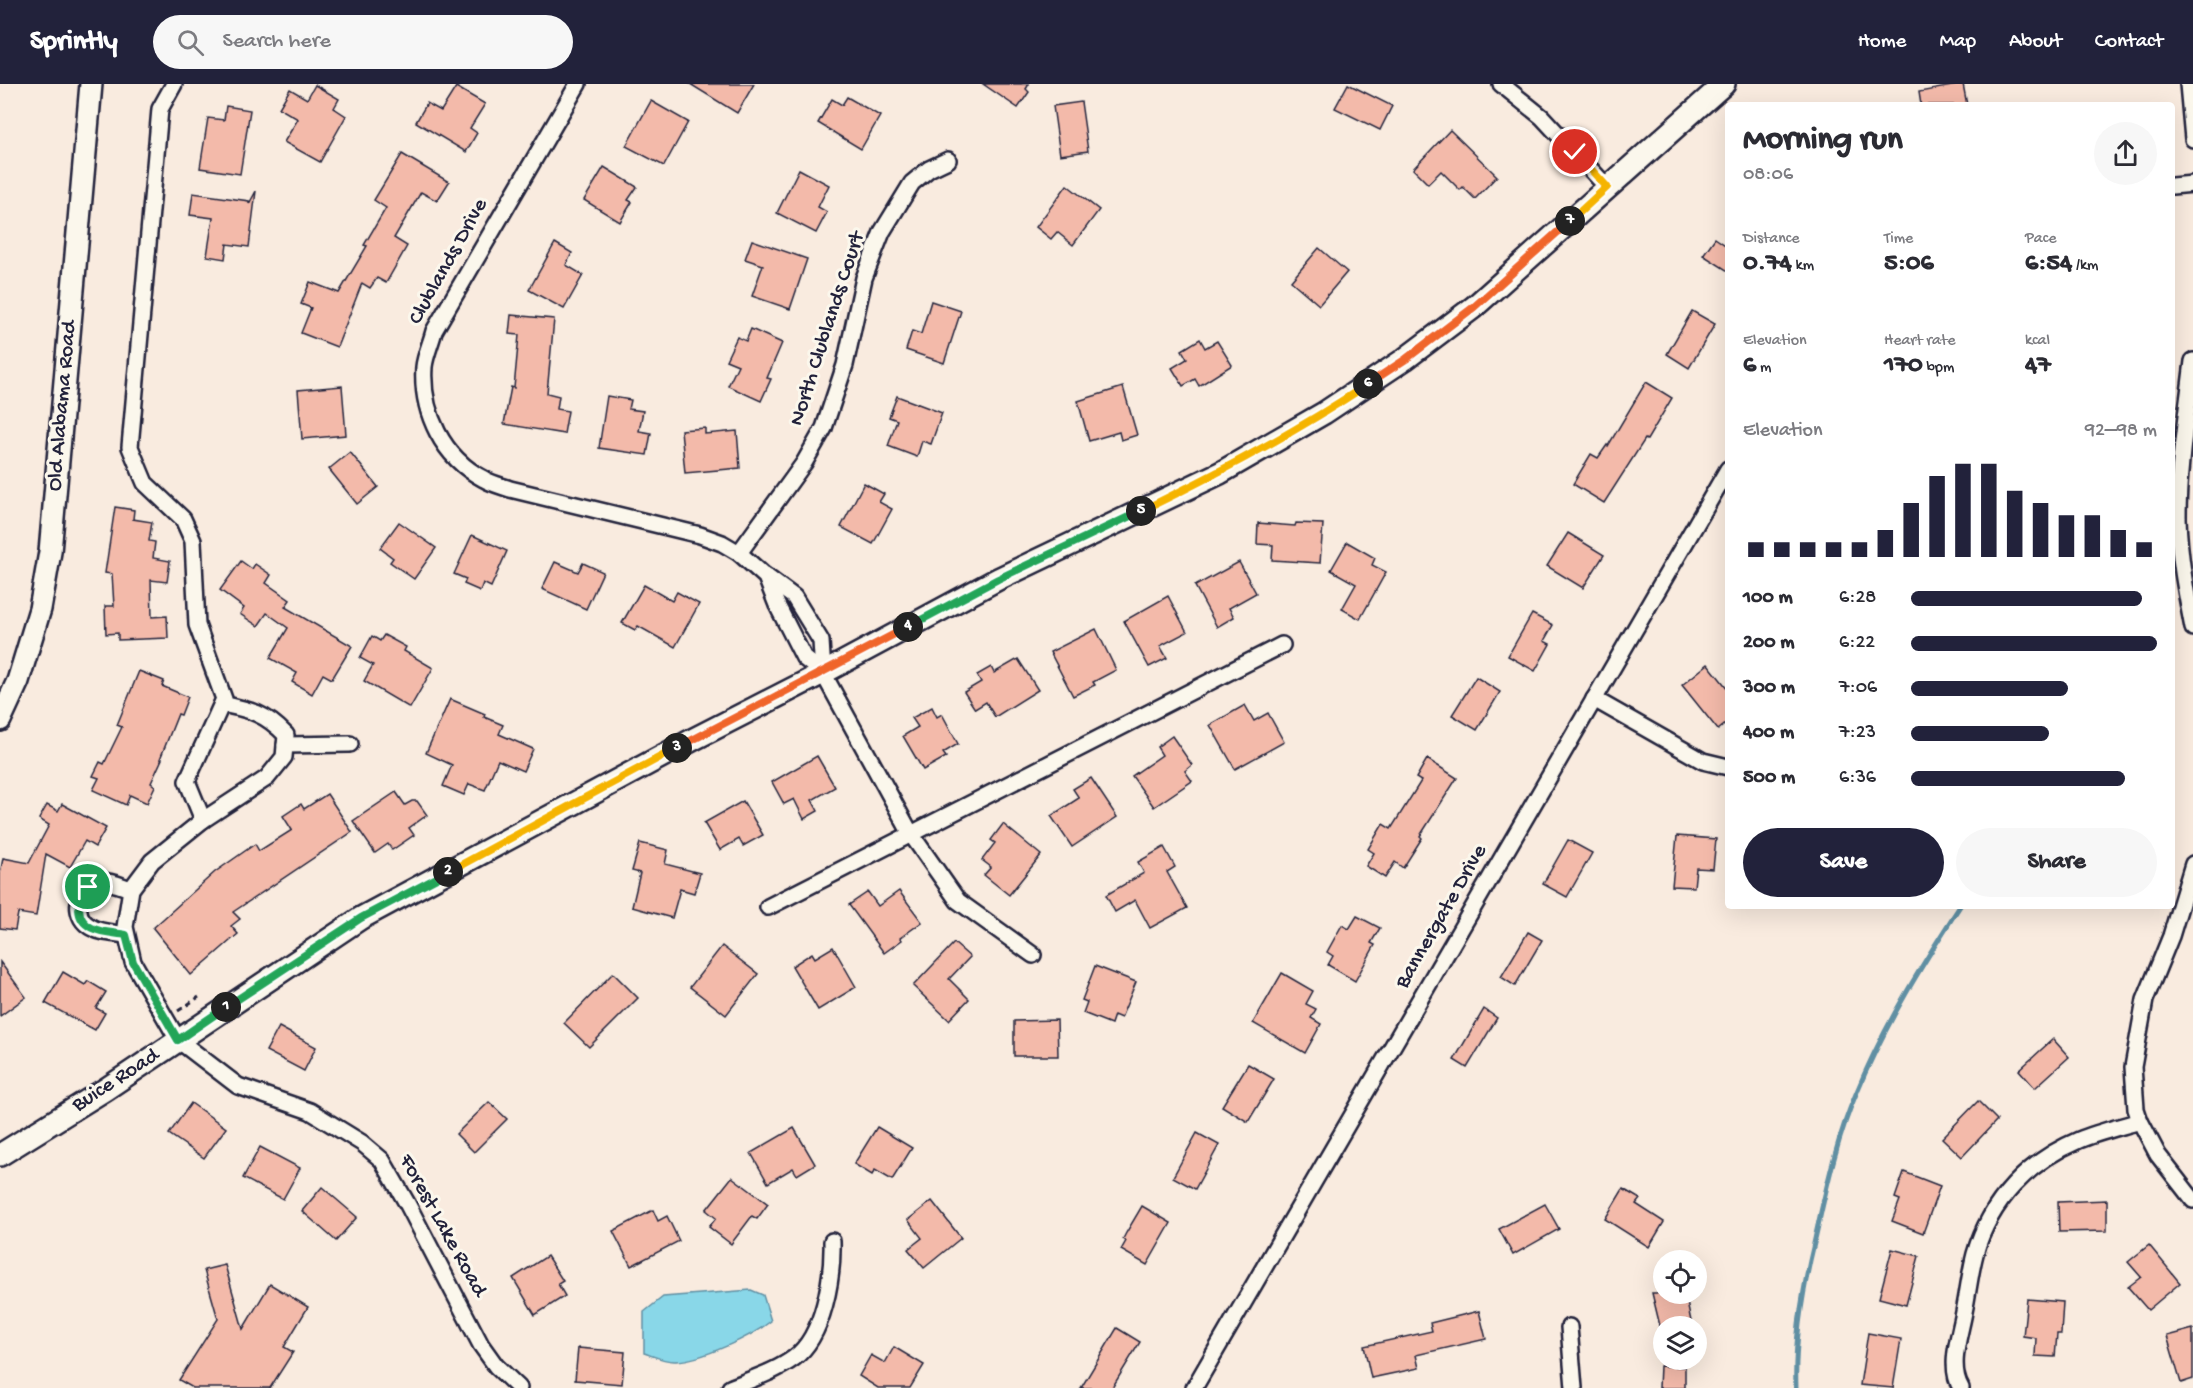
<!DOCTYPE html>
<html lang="en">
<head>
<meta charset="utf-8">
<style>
  body { margin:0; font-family:"Gochi Hand",sans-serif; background:#f7f7f7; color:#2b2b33; height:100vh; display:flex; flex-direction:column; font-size:22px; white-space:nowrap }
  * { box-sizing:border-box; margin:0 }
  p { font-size:20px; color:#7c7c81 }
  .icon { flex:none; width:33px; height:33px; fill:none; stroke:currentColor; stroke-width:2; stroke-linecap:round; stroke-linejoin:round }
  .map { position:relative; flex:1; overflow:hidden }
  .drawer { position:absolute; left:1725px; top:18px; width:450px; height:807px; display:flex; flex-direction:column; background:#fff; border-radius:6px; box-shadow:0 6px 24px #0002 }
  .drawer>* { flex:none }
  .fabs { position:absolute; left:1653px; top:1166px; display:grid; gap:12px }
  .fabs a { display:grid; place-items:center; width:54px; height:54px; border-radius:50%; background:#fff; box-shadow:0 6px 24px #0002; font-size:30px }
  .pin { position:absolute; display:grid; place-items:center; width:51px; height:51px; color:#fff; margin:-26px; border:3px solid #fff; border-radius:50%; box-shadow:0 2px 6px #0007 }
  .km { position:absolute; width:30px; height:30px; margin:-15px; border-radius:50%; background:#222; color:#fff; font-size:16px; line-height:30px; text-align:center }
  .round { display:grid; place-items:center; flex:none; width:63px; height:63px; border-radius:32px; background:#f7f7f7 }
  .head { display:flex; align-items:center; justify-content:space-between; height:102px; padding:0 18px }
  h1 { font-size:33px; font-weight:700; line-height:45px }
  .stats { display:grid; grid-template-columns:repeat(3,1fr); gap:9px; height:102px; padding:6px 18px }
  .stats div { display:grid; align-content:center }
  .stats b { font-size:26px; font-weight:700 }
  .stats small { font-size:16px; font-weight:400 }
  .stats p { font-size:16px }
  .chart { height:168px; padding:12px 18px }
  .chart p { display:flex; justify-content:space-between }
  .chart svg { width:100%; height:108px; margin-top:6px; stroke:#22223b; stroke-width:6 }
  .primary-button { display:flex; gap:12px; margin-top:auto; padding:12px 18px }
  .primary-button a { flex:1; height:69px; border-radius:36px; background:#22223b; color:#fff; font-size:24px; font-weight:700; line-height:69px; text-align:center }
  .primary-button a+a { background:#f7f7f7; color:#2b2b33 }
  ul { padding:0 18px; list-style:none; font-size:20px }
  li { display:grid; grid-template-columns:96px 72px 1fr; align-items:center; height:45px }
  li i { height:15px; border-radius:8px; background:#22223b }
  header { display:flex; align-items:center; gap:36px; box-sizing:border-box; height:84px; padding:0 30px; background:#22223b; color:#fff }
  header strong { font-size:28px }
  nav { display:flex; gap:33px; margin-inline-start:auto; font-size:21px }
  .search { width:420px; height:54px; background:#f7f7f7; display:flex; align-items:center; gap:15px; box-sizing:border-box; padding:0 21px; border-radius:33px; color:#7c7c81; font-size:22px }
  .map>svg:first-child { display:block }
  .water { fill:#89d7e8; stroke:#608fa3; stroke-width:1.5 }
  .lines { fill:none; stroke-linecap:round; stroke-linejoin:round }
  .stream { stroke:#608fa3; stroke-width:5 }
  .building { fill:#f3baaa; stroke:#22223b; stroke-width:1.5 }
  .street-casing { stroke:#22223b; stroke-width:20 }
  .secondary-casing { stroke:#22223b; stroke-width:26 }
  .path { stroke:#22223b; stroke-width:3; stroke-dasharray:6 4.5; stroke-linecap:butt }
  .street { stroke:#fbf7ec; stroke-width:15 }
  .secondary { stroke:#fbf7ec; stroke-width:21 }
  .split-1-casing { stroke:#fff; stroke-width:12 }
  .split-2-casing { stroke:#fff; stroke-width:12 }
  .split-3-casing { stroke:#fff; stroke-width:12 }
  .split-4-casing { stroke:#fff; stroke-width:12 }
  .split-5-casing { stroke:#fff; stroke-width:12 }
  .split-6-casing { stroke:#fff; stroke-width:12 }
  .split-7-casing { stroke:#fff; stroke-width:12 }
  .split-8-casing { stroke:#fff; stroke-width:12 }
  .split-1 { stroke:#22a559; stroke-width:8 }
  .split-2 { stroke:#22a559; stroke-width:8 }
  .split-3 { stroke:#f5b400; stroke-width:8 }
  .split-4 { stroke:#f0652b; stroke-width:8 }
  .split-5 { stroke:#22a559; stroke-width:8 }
  .split-6 { stroke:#f5b400; stroke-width:8 }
  .split-7 { stroke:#f0652b; stroke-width:8 }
  .split-8 { stroke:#f5b400; stroke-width:8 }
  .labels { text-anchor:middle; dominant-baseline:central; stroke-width:6; stroke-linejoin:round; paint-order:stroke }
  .street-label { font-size:22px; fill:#22223b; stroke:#fbf7ec }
</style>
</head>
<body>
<header>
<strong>Sprintly</strong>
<div class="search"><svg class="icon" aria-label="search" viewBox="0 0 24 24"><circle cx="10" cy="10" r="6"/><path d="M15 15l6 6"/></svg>Search here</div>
<nav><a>Home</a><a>Map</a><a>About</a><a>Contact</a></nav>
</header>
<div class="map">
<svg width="2193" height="1304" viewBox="0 0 2193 1304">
  <rect width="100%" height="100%" fill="#f9ebdf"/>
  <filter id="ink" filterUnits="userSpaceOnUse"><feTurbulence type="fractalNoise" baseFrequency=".0167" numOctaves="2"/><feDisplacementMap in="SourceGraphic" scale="12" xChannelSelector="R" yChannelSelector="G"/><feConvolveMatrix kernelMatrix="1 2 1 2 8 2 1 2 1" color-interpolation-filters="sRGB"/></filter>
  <g filter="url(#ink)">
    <path class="water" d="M751 1206 763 1211 771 1237C751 1253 701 1276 676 1277 666 1278 653 1272 644 1269V1228L663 1213Z"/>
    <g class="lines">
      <path class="stream" d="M1796 1304C1794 1254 1803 1204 1815 1155 1826 1106 1836 1056 1856 1010 1883 944 1921 882 1960 822"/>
    </g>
    <g class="building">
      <path d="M690 0H754L737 29Z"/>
      <path d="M983 0H1029L1026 5 1029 8 1018 24Z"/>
      <path d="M1348 0 1392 22 1380 46 1335 24Z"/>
      <path d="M1963 0 1967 21H1921L1919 8Z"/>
      <path d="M315 1 339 15 334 24 346 32 320 78 284 58 298 35 279 24 290 5 307 15Z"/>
      <path d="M456 3 485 20 470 44 477 49 466 68 416 38 427 19 441 27Z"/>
      <path d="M847 13 880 32 861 65 818 39 832 15 842 21Z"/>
      <path d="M651 17 688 38 664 82 626 62Z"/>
      <path d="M1081 18 1088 67 1060 71 1053 22Z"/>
      <path d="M226 22 250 26 240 90 200 84 208 34 224 36Z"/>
      <path d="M1450 46 1497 92 1475 115 1463 103 1460 106 1441 87 1428 100 1413 85Z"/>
      <path d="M402 70 449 98 437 117 421 108 394 154 407 162 386 199 377 194 370 204 362 199 337 263 301 249 311 224 301 220 310 198 339 209 367 162 364 161 386 124 374 116Z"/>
      <path d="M604 83 637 103 628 116 632 118 620 138 584 116Z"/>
      <path d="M799 85 829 101 818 123 827 128 816 149 777 129Z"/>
      <path d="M1067 101 1099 126 1073 161 1057 148 1051 155 1036 143Z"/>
      <path d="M256 107 249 163 227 160 225 175 207 172 213 134 190 131 193 109 249 117V120Z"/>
      <path d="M1715 154 1728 163V187L1703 171Z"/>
      <path d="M752 156 807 175 790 225 752 212 763 181 745 175Z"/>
      <path d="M555 159 572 169 566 181 583 191 564 225 529 206Z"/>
      <path d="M1319 164 1347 188 1319 221 1291 197Z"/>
      <path d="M931 217 961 227 944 279 906 266 912 247 921 250Z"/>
      <path d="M1692 227 1715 240 1689 284 1667 270Z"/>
      <path d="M511 231 554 235 547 309 559 312 557 325 568 327 564 350 504 340 511 303 514 304 519 251 509 250Z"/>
      <path d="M751 245 782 259 767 294 771 295 761 317 728 302 738 281 726 276 737 253 746 257Z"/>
      <path d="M1200 255 1205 264 1217 257 1232 281 1199 302 1195 295 1183 302 1172 284 1187 275 1182 266Z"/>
      <path d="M1646 298 1672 314 1647 356 1645 355 1604 419 1573 400 1591 370 1598 374 1607 361 1608 362Z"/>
      <path d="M342 302 346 351 302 355 298 306Z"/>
      <path d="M1123 303 1137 351 1121 356 1119 348 1089 357 1078 317Z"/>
      <path d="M607 312 631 316 629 325 643 327 639 347 651 349 647 371 599 364Z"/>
      <path d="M897 312 942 329 931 360 922 357 917 373 888 362 897 336 889 333Z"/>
      <path d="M705 344V350L737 347 740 384 685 389 681 346Z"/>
      <path d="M350 368 378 403 357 420 329 385Z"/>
      <path d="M864 399 884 410 879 418 892 425 873 460 841 443Z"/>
      <path d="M115 423 134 426 133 435 152 438 149 457 155 458 153 474 170 477 167 498 151 496 152 533 167 532 168 554 118 556V549L106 550 105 522H114L112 490 105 489Z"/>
      <path d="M399 438 436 464 414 495 390 478 393 474 380 464Z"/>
      <path d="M1258 439 1295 442 1296 439 1323 440 1320 479 1272 476 1273 461 1257 460Z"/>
      <path d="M1568 449 1604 471 1583 504 1547 482Z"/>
      <path d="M472 451 507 467 491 503 483 499 480 507 464 500 466 495 454 490Z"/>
      <path d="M1347 458 1375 474 1372 481 1386 488 1360 535 1342 525 1356 500 1331 486Z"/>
      <path d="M241 477 252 485 255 480 271 491 266 499 290 516 285 523 352 562 332 595 323 590 312 610 292 598 297 589 270 574 288 544 267 529 258 542 240 530 244 524 220 506Z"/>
      <path d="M555 478 578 488 583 479 603 488 586 525 542 505Z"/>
      <path d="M1239 478 1256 509 1229 524 1234 533 1217 543 1195 502Z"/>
      <path d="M644 501 672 517 677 508 699 520 675 563 638 542 635 546 622 539Z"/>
      <path d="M1168 512 1187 548 1160 562 1167 574 1149 583 1124 537Z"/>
      <path d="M1532 530 1553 541 1544 557 1550 560 1535 587 1508 572Z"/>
      <path d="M1096 545 1116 586 1093 598 1095 601 1073 612 1050 568Z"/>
      <path d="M384 551 406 563 404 567 433 584 410 624 364 597 373 581 360 574 372 552 380 557Z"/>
      <path d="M1018 575 1038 606 995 633 986 618 975 625 964 608 981 598 977 591 991 583 994 589Z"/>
      <path d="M1708 580 1728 605V638L1718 646 1682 601Z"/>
      <path d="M139 587 164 597 162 602 188 613 181 631 178 630 160 675H162L151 699 155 702 147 719 130 711 126 721 93 706 99 694 93 692 100 678 104 680 122 643 117 641Z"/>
      <path d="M1476 593 1500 608 1477 646 1452 631Z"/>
      <path d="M450 615 485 630 484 633 503 641 499 650 533 665 523 687 498 676 485 706 469 700 464 711 443 702 452 681 426 669Z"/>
      <path d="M1245 621 1254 637 1268 629 1284 658 1235 685 1210 641Z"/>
      <path d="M932 623 937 633 942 630 958 660 943 669 946 673 923 686 903 652 918 643 912 634Z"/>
      <path d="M1172 652 1192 681 1185 687 1192 697 1154 723 1132 692 1162 671 1157 663Z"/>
      <path d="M817 672 835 703 812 716 818 727 804 735 794 715 784 720 772 698Z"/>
      <path d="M1427 675 1457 694 1420 752 1422 754 1403 784 1395 778 1385 794 1366 782 1374 769 1368 765 1383 740 1391 745 1421 697 1416 694Z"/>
      <path d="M1091 694 1117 733 1072 763 1051 732 1079 714 1073 705Z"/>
      <path d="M396 708 405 721 412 717H417L427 731 409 744 414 751 392 766 388 760 375 769 353 737Z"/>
      <path d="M327 710 352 748 233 828 240 835 231 842 238 850 191 891 153 844 215 788 255 760 259 767 292 746 283 732 301 720 304 725Z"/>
      <path d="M743 717 763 751 743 762 739 755 720 766 704 739Z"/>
      <path d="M62 720 106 744 95 763 85 757 70 783 46 770 36 832 18 829 15 846 0 844V790L3 774 29 779 49 741 39 735 47 721 58 727Z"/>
      <path d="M1003 740 1041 771 1009 811 984 791 991 783 982 776 995 759 991 756Z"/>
      <path d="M1677 752 1716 755 1713 785 1696 784 1694 803 1672 802Z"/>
      <path d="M1568 756 1592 769 1567 813 1543 800Z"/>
      <path d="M640 759 668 766 665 780 700 789 694 809 680 805 672 834 632 823 640 789 632 787Z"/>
      <path d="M1164 763 1175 783 1167 788 1187 824 1150 844 1135 816 1115 828 1106 811 1144 789 1138 778Z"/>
      <path d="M899 807 922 838 900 854 902 856 884 869 849 821 868 808 878 822Z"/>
      <path d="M1357 832 1380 844 1371 859 1375 861 1355 897 1328 881 1333 872 1327 868 1342 841 1349 845Z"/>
      <path d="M1528 848 1542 856 1515 902 1501 893Z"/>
      <path d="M954 859 970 873 949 895 969 915 949 936 913 902Z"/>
      <path d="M722 862 758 890 726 931 690 903Z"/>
      <path d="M833 863 856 903 818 926 792 882 812 869 815 874Z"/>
      <path d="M0 878 26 913 0 932Z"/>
      <path d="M1095 882 1136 898 1121 934 1114 931 1111 940 1083 929 1087 918 1082 916Z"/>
      <path d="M63 888 85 901 88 897 106 908 96 924 105 929 95 946 45 919Z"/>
      <path d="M613 889 638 914 589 963 564 939Z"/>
      <path d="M1282 889 1313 907 1306 920 1316 925 1311 934 1321 940 1305 969 1253 939Z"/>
      <path d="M1484 925 1497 934 1467 984 1454 976Z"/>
      <path d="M1057 936 1058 972H1014V937Z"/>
      <path d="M279 943 316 963 304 987 266 967Z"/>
      <path d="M2053 955 2069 973 2035 1004 2019 986Z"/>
      <path d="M1248 980 1274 995 1248 1038 1222 1022Z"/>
      <path d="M1978 1017 1997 1036 1962 1073 1942 1054Z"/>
      <path d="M489 1018 507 1035 474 1068 456 1050Z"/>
      <path d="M191 1019 226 1044 204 1074 169 1050Z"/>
      <path d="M877 1043 912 1064 892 1096 875 1086 872 1091 854 1080Z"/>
      <path d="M794 1044 815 1080 797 1091 793 1084 768 1099 751 1069Z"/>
      <path d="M1197 1049 1219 1061 1195 1105 1173 1093Z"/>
      <path d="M260 1063 300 1084 283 1115 243 1094Z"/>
      <path d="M1904 1088 1940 1102 1923 1149 1892 1137 1900 1116 1895 1114Z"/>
      <path d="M732 1093 768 1120 757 1135 752 1132 731 1160 709 1143 716 1134 706 1126Z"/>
      <path d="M322 1103 357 1133 336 1157 302 1127Z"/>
      <path d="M1623 1105 1640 1115 1636 1120 1664 1138 1649 1163 1605 1135Z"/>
      <path d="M2107 1116V1147L2059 1148 2058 1118Z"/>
      <path d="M932 1117 961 1154 924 1184 908 1165 922 1154 908 1136Z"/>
      <path d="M1545 1120 1559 1145 1513 1171 1499 1145Z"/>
      <path d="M1142 1122 1171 1139 1147 1181 1121 1166 1126 1157 1123 1155 1126 1149Z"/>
      <path d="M653 1126 658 1137 667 1132 679 1157 631 1182 613 1147Z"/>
      <path d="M2149 1161 2180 1199 2148 1226 2128 1203 2141 1193 2128 1178Z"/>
      <path d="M1892 1165 1919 1172 1906 1221 1879 1214Z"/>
      <path d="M547 1172 563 1197 558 1200 565 1212 535 1231 513 1194Z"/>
      <path d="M225 1181 243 1245 270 1200 308 1223 284 1263 293 1268 270 1304H193L179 1296 218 1235 204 1186Z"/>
      <path d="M1652 1209H1685L1692 1242H1660Z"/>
      <path d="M2027 1215 2063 1218 2061 1250H2057L2055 1273 2035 1272 2036 1254 2023 1252Z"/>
      <path d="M1479 1227 1486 1255 1416 1271 1419 1284 1371 1294 1364 1262 1432 1247 1430 1239Z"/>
      <path d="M1117 1244 1140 1258 1112 1304H1081Z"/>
      <path d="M2193 1245V1295L2181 1299 2167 1252Z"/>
      <path d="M1868 1249 1901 1255 1893 1304 1860 1301Z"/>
      <path d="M894 1263 924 1281 910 1304H878L859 1292 871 1271 885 1279Z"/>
      <path d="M578 1264 625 1268 622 1300 575 1296Z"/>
      <path d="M1660 1282 1685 1283V1304H1659Z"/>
    </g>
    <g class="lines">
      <g class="street-casing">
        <g id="street">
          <path d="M174 0 160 25 130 363 145 399 183 435 193 457 197 541 224 615 187 697 203 736 152 777 131 805 125 843 133 878 178 956 238 1002 310 1027 362 1059 382 1076 408 1121 481 1261 496 1282 519 1304"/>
          <path d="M578 0 434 247C431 259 425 272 424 283 421 329 443 374 484 395 492 400 502 402 510 405L700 451 722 459 739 469 766 493 777 521 804 574 823 589 911 750 958 817 1033 871"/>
          <path d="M1501 0 1542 33 1607 103"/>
          <path d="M2188 0 2193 55"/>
          <path d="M2172 102 2193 100"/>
          <path d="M2193 277C2187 329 2178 382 2178 434 2179 472 2186 508 2193 544"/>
          <path d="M739 469 804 379 824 344 845 281 864 194 882 148 912 99 929 85 948 76"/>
          <path d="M767 493 794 513 821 557 823 589"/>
          <path d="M1594 615 1703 677 1728 683"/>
          <path d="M285 661 350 660"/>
          <path d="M203 736 267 694 284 673 286 651C265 629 251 626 222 620"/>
          <path d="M2193 780 2171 852 2145 916 2133 983 2136 1025 2140 1037 2158 1071 2193 1116"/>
          <path d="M768 823 1282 561"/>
          <path d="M126 851C114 849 99 849 89 842 71 830 78 802 98 798 109 796 121 802 131 805"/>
          <path d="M1569 1243 1574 1304"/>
          <path d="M730 1304C751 1295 775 1288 794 1274 824 1252 833 1193 832 1157"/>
          <path d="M1194 1304 1728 385"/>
          <path d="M1961 1304C1948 1282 1960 1251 1964 1228 1968 1209 1970 1189 1975 1170 1990 1117 2029 1077 2079 1056 2098 1048 2120 1043 2140 1037"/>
        </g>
      </g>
      <g class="secondary-casing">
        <g id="secondary">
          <path d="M0 636 18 597 40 525 50 468 91 0"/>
          <path d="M0 1071 106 1005 361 834 694 655 823 589 998 495 1220 389 1324 329 1405 275 1474 223 1724 0"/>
        </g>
      </g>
      <path class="path" d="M178 927 199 913"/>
      <use href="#street" class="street"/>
      <use href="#secondary" class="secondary"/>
    </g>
  </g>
  <g class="lines" filter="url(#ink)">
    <g class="split-1-casing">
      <path id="split-1" d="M88 803C77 816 74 835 92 844 102 849 115 849 126 851L133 878 178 956 226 923"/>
    </g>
    <g class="split-2-casing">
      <path id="split-2" d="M226 923 361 834 448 788"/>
    </g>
    <g class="split-3-casing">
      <path id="split-3" d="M448 788 677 664"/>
    </g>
    <g class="split-4-casing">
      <path id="split-4" d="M677 664 908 543"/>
    </g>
    <g class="split-5-casing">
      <path id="split-5" d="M908 543 998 495 1141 427"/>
    </g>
    <g class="split-6-casing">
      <path id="split-6" d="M1141 427C1219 389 1295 349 1368 300"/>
    </g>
    <g class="split-7-casing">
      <path id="split-7" d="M1368 300 1406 275 1474 223 1570 137"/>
    </g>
    <g class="split-8-casing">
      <path id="split-8" d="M1570 137 1607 103 1575 68"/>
    </g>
    <use href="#split-1" class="split-1"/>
    <use href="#split-2" class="split-2"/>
    <use href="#split-3" class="split-3"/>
    <use href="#split-4" class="split-4"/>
    <use href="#split-5" class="split-5"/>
    <use href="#split-6" class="split-6"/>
    <use href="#split-7" class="split-7"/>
    <use href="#split-8" class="split-8"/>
  </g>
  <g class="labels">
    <g class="street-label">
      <text transform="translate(449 178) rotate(-61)">Clublands Drive</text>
      <text transform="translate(828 245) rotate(-72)">North Clublands Court</text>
      <text transform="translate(63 322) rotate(-85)">Old Alabama Road</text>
      <text transform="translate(1442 833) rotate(-60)">Bannergate Drive</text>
      <text transform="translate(116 997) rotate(-33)">Buice Road</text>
      <text transform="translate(442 1142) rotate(61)">Forest Lake Road</text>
    </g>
  </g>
</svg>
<div class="fabs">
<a><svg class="icon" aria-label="locate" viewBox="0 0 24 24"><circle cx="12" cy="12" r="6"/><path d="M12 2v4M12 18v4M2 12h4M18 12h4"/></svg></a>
<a><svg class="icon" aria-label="layers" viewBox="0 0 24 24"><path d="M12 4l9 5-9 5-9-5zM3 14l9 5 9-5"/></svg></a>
</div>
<div class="pin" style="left:88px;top:803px;background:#1e9e55"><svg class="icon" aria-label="arrive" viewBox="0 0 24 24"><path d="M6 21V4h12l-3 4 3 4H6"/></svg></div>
<div class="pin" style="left:1575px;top:68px;background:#d93025"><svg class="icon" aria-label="check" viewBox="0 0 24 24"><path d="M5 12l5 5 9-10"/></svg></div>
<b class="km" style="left:226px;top:923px">1</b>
<b class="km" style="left:448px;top:788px">2</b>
<b class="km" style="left:677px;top:664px">3</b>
<b class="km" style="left:908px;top:543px">4</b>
<b class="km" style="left:1141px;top:427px">5</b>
<b class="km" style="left:1368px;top:300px">6</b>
<b class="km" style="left:1570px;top:137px">7</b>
<section class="drawer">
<div class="head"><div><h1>Morning run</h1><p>08:06</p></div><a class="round"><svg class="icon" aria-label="share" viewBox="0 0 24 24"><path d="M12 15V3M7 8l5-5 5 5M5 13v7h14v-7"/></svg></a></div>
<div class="stats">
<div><p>Distance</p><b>0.74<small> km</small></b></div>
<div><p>Time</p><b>5:06</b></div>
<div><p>Pace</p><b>6:54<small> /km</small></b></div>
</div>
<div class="stats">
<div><p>Elevation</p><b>6<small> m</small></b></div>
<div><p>Heart rate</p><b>170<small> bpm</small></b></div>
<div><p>kcal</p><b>47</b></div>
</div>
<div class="chart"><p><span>Elevation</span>92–98 m</p>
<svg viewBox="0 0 160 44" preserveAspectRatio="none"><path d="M5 44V38M15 44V38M25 44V38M35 44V38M45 44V38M55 44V33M65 44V22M75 44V11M85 44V6M95 44V6M105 44V17M115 44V22M125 44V27M135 44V27M145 44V33M155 44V38"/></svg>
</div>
<ul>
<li><b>100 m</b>6:28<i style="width:94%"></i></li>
<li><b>200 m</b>6:22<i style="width:100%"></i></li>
<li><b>300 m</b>7:06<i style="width:64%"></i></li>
<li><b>400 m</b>7:23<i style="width:56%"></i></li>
<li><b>500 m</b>6:36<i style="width:87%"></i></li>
</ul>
<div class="primary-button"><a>Save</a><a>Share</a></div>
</section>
</div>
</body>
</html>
